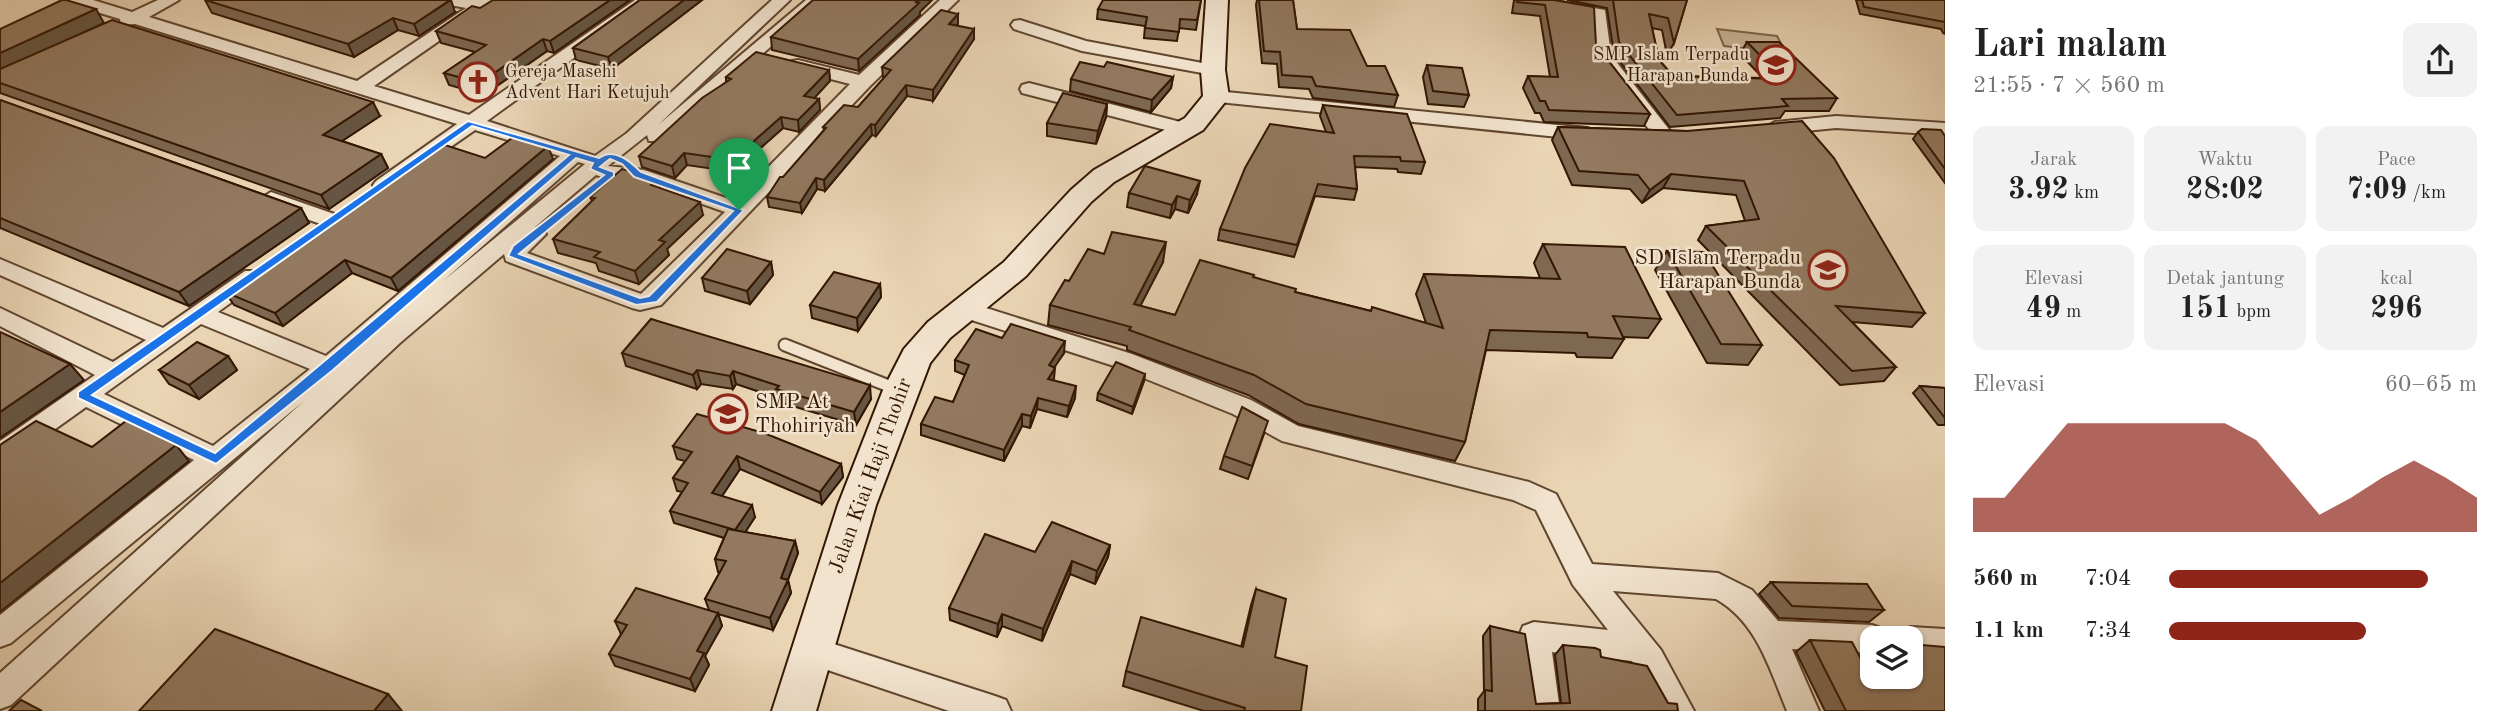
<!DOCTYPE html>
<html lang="id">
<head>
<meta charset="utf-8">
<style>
  body { margin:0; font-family:"Old Standard TT",serif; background:#f2f2f2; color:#222; height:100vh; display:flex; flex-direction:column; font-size:26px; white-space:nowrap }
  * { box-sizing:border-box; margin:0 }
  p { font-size:23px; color:#767676 }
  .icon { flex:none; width:38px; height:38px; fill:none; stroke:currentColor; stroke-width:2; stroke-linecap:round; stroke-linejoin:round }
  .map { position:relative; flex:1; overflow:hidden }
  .panel { display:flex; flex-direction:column; background:#fff; width:560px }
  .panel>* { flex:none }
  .tools { position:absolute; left:1860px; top:626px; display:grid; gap:14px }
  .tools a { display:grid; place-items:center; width:63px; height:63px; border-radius:14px; background:#fff; box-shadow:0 2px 5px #0004; font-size:35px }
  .pin { position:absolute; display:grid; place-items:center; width:60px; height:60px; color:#fff; margin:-72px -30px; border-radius:50% 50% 50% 0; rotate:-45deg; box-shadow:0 0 7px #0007 }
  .pin .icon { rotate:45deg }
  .round { display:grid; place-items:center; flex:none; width:74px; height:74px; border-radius:14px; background:#f2f2f2 }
  .summary { display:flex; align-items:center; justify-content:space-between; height:119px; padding:0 28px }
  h1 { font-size:38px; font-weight:800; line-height:52px }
  .stats { display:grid; grid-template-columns:repeat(3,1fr); gap:10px; height:119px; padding:7px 28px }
  .stats div { display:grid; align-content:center; border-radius:14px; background:#f2f2f2; text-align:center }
  .stats b { font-size:30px; font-weight:800 }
  .stats small { font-size:19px; font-weight:400 }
  .stats p { font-size:19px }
  .chart { height:196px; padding:14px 28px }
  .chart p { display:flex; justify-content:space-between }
  .chart svg { width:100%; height:126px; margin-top:7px; fill:#8f2418; opacity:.7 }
  ul { padding:0 28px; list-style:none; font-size:23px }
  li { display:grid; grid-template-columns:112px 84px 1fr; align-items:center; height:52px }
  li i { height:18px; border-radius:9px; background:#8f2418 }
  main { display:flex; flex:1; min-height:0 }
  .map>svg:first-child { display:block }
  .green { fill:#cab496; stroke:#7f664c; stroke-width:2 }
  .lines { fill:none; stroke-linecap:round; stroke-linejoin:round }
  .lane-casing { stroke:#61462f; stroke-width:15 }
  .street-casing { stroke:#61462f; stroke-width:4 }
  .secondary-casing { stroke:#341703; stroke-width:4 }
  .lane { stroke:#f1e3ce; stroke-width:11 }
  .street { fill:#f1e3ce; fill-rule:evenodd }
  .secondary { fill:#f1e3ce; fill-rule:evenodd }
  .wall { fill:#7e6852; stroke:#341703; stroke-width:2 }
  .shaded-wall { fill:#665542; stroke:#341703; stroke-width:2 }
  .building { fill:#92795f; stroke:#341703; stroke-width:2 }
  .route { fill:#1a73e8; stroke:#fff; stroke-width:2; fill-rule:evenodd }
  .labels { text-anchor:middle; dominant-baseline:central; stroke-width:5; stroke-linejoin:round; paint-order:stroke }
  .far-poi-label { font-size:18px; fill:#341703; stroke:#f1e3ce; text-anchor:end }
  .poi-label { font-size:21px; fill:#341703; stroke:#f1e3ce; text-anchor:end }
  .street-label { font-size:21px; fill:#341703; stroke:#f1e3ce }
</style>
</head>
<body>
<main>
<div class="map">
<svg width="1945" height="711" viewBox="0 0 1945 711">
  <rect width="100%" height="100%" fill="#e9d4b4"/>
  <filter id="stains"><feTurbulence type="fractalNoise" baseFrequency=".00286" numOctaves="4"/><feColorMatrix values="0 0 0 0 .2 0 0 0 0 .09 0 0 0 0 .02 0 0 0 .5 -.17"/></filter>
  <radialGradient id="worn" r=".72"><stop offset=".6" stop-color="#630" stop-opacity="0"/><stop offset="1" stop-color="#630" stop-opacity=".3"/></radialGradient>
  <path class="green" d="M1717 29 1777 36 1786 53 1724 46Z"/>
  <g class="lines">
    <g class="lane-casing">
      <path id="lane" d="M785 345 899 390"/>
    </g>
    <g class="street-casing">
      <g id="street">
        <path d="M68 0H93L132 12 158 0H179L149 17 357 81 466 8 444 4 442 0H498L374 86 469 115 635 0H654L487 121 595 156 627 133 772 0H790L658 125 806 0H824L663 141H649L647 135 608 166 644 170 735 201 850 84 792 69 789 65 792 61 798 60 859 75 940 0H958L870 86 661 305 640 310 632 308 506 261 504 254 401 342 11 705 0 709V673L304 401 11 643 0 647V615L194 460 86 407 9 462 0 465V441L95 375 0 326V308L113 362 146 340 0 275V259L163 328 245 271H261L264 276 261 281 218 312 326 356 560 156 475 130 390 189H376L373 185 376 181 457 124 135 24 121 25 120 19 70 4ZM578 162 585 164 443 281ZM596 175 611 180H635L725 212 641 294 527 253 546 234 535 227ZM201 324 310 369 213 446 104 394Z"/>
        <path d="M1561 2 1605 10 1611 55 1671 132 1674 136 1671 140H1657L1593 55 1591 18 1555 11 1553 7 1555 3Z"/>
        <path d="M1020 20 1086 41 1213 65 1222 70 1213 75 1082 51 1014 29 1011 25 1014 21Z"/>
        <path d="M1029 83 1192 125 1195 129 1185 135 1022 93 1020 89 1022 85Z"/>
        <path d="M1216 91 1588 128 1598 134 1588 140 1209 101 1207 97 1209 93Z"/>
        <path d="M1836 116 1945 123V135L1836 128 1775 134 1765 128 1775 122Z"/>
        <path d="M271 192 340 216 343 221 332 228 264 204 260 199Z"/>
        <path d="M964 301 1132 354 1251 400 1298 426 1529 482 1556 494 1592 564 1718 573 1752 590 1778 621 1872 625 1883 629 1887 639H1872V653L1792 649 1819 711H1787C1770 670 1757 622 1716 599L1613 591 1661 650 1694 711H1661L1632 661 1552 652 1560 711H1528L1519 636 1523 626 1534 622 1608 630 1573 585 1536 510 1513 500 1282 441 1233 414 1114 366 956 315 952 309 956 303Z"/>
        <path d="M1911 627 1945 629V657L1911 655V639H1897L1900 631Z"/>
        <path d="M812 637 995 696 1006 700 1011 711H949L801 661 797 651 801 641Z"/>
      </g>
    </g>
    <g class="secondary-casing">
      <path id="secondary" d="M1206 0H1228L1225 70 1229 97 1203 130 1114 182 1091 202 1026 276 950 338 930 363 876 505 816 711H772L838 505 883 390 904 349 928 322 1004 262 1071 190 1094 170 1185 118 1203 96 1201 70Z"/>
    </g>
    <use href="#lane" class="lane"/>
    <use href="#street" class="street"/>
    <use href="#secondary" class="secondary"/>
  </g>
  <g class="wall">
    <path d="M205 0 455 12 419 36 398 30 354 57 212 13Z"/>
    <path d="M630 0 554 53 547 51 484 95 449 85 444 73 475 52 441 43 436 31 480 8Z"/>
    <path d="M640 0H702L612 69 576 60 573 48Z"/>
    <path d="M1201 0 1196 30 1179 28 1177 41 1144 38 1145 26 1097 19 1098 9Z"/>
    <path d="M1257 0H1293L1297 29 1367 66 1398 95 1394 107 1313 98 1309 89 1279 87 1277 64 1262 63 1256 5Z"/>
    <path d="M1514 0H1554L1596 45 1650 114 1644 126 1544 122 1540 113H1535L1523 88 1528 76 1550 77 1540 16 1512 13Z"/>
    <path d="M1567 0H1687L1674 43 1667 55 1662 30 1652 28 1659 60 1673 76 1763 78 1740 54 1747 42 1837 98 1829 111H1785L1780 118 1670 127 1614 54 1607 8Z"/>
    <path d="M1856 0H1945V34L1943 33 1941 29 1860 14Z"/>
    <path d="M920 12V15L859 71 772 50 771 37Z"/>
    <path d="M958 14V24L957 25 974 39 933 101 907 96 876 136 872 135 825 191 817 189 802 213 769 207 767 197 824 130 823 127 858 107 884 78 883 77 882 67Z"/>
    <path d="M104 23 60 43 380 116 342 141 381 154 388 168 329 209 0 93V29Z"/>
    <path d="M1427 65 1469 95 1464 107 1428 104 1423 77Z"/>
    <path d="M1104 67 1173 77 1171 88 1151 112 1070 91 1071 79Z"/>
    <path d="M829 70 830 81 814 98 819 99 820 110 799 132 783 128 757 151 742 173 687 165 675 178 642 167 639 156 726 82V77Z"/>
    <path d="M0 100 301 208 309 223 189 306 0 228Z"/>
    <path d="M1107 104 1106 117 1096 144 1047 136V123Z"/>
    <path d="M1323 105 1425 162 1421 174 1398 172 1397 169 1355 167 1357 189 1354 200 1315 196 1294 257 1218 240 1220 229 1326 132 1320 116Z"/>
    <path d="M1558 127 1687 131 1925 313 1912 327 1852 322 1896 367 1884 381 1840 385 1698 240 1706 226 1745 221 1736 195 1663 188 1642 203 1630 189 1572 185 1552 140Z"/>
    <path d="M1918 132 1945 136V183L1913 139Z"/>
    <path d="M485 158 553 159 398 291 352 273 283 326 234 305 225 292 411 165Z"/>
    <path d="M658 179 660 188 703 215 667 249 669 255 639 284 599 271 596 263 558 253 553 239 592 201 590 197Z"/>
    <path d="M1129 193 1197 194 1188 213 1175 209 1170 218 1127 207Z"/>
    <path d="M1543 244 1661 319 1648 338 1623 337 1624 339 1612 358 1577 357 1575 353 1486 350 1465 442 1455 461 1299 424 1248 395 1127 350V346L1048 325 1050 305 1069 281 1104 254 1163 262 1140 306 1175 315 1254 277 1295 292 1371 311 1426 323 1416 294 1424 274 1540 278 1534 263Z"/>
    <path d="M1667 251 1762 345 1748 365 1707 363 1655 270Z"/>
    <path d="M771 262 773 275 750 304 705 291 702 278Z"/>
    <path d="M880 284 881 297 858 331 812 318 810 305Z"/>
    <path d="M651 319 871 399 856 425 779 402 778 398 736 384 733 389 701 384 697 389 626 366 622 353Z"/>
    <path d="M1002 338 1064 353 1054 367 1053 380 1075 398 1067 417 1037 409 1030 428 1022 426 1004 461 921 435V424L953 402 965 375 955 371V360Z"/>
    <path d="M228 356 237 370 199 399 169 384 159 370Z"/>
    <path d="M1145 374 1144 381 1132 414 1097 400 1098 393Z"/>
    <path d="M1920 386 1945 388V425H1938L1913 393Z"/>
    <path d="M1264 434 1248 479 1220 469 1224 456Z"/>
    <path d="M673 446 841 464 843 477 822 504 740 469 722 496 755 517 745 532 795 541 798 553 788 580 791 593 773 630 718 614 722 626 705 656 709 665 695 691 615 666 609 654 621 634 615 621 709 610 705 599 720 572H718L715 559 724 538 674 523 670 511 682 492 677 491 673 478 685 461 677 459Z"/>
    <path d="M1110 545 1108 557 1095 584 1070 574 1042 641 1002 626 997 637 950 620 949 608 1035 552Z"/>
    <path d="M1771 582 1884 610 1869 622 1779 618 1759 594Z"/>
    <path d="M1256 589 1275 657 1301 711H1204L1123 686 1126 671 1241 647 1251 605Z"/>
    <path d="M1490 626 1536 704 1561 703 1555 655 1563 645 1601 657 1668 703 1678 711H1478V699L1484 691 1483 636Z"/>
    <path d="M1810 640 1911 677V644L1945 711H1825L1796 652Z"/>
  </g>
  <g class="shaded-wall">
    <path d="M451 0 455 12 419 36 414 24Z"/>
    <path d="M610 0H630L554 53 550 41Z"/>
    <path d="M684 0H702L612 69 608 57Z"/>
    <path d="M919 0H932L920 12V15L859 71 858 59Z"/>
    <path d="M96 9 104 23 0 71V53Z"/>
    <path d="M958 14V24L949 33V24Z"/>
    <path d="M393 18 398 30 354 57 348 44Z"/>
    <path d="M974 29V39L933 101V90Z"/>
    <path d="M543 39 547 51 484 95 480 83Z"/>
    <path d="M829 70 830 81 806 107 804 96Z"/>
    <path d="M1173 77 1171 88 1151 112 1152 100Z"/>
    <path d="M906 85 907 96 876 136 875 125Z"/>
    <path d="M819 99 820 110 799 132 798 120Z"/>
    <path d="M373 102 380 116 330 149 323 135Z"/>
    <path d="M1107 104 1106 117 1096 144 1098 131Z"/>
    <path d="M781 117 783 128 757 151 742 173 740 161 755 140Z"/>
    <path d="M871 124 872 135 825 191 824 180Z"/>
    <path d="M548 146 553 159 398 291 391 278Z"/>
    <path d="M684 153 687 165 675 178 672 166Z"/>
    <path d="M381 154 388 168 329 209 321 195Z"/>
    <path d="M1671 174 1663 188 1642 203 1650 190Z"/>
    <path d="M816 178 817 189 802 213 800 203Z"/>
    <path d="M658 179 661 192 651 185Z"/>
    <path d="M1200 181 1197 194 1188 213 1190 200Z"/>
    <path d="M1177 196 1175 209 1170 218 1172 205Z"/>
    <path d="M700 202 703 215 667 249 669 255 639 284 635 271 659 240Z"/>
    <path d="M301 208 309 223 189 306 179 292Z"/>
    <path d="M1166 242 1163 262 1131 324 1134 304Z"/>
    <path d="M345 260 352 273 283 326 275 313Z"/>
    <path d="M771 262 773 275 750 304 747 291Z"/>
    <path d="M880 284 881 297 858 331 857 318Z"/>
    <path d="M1065 341 1064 353 1048 377 1049 365Z"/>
    <path d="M228 356 237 370 199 399 189 385Z"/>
    <path d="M70 364 84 380 0 438V412Z"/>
    <path d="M1055 368 1054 379 1047 390 1048 379Z"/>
    <path d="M697 370 701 384 697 389 693 375Z"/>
    <path d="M733 371 736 384 733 389 730 376Z"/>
    <path d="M1145 374 1144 381 1132 414 1133 407Z"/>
    <path d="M870 385 871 399 856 425 854 412Z"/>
    <path d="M1076 386 1075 398 1067 417 1069 406Z"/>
    <path d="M1038 398 1037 409 1030 428 1031 416Z"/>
    <path d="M1022 414V426L1004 461V450Z"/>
    <path d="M176 445 189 461 0 612V583Z"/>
    <path d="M737 456 740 469 716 505 712 493Z"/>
    <path d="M841 464 843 477 822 504 820 492Z"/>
    <path d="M752 505 755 517 739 542 735 530Z"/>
    <path d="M795 541 798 553 785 587 788 580 791 593 773 630 770 618 781 578Z"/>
    <path d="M1110 545 1108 557 1095 584 1097 571Z"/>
    <path d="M1072 561 1070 574 1042 641 1043 629Z"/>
    <path d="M718 613 722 626 705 656 709 665 695 691 690 679 697 651Z"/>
    <path d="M1002 614V626L997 637 998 624Z"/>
    <path d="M388 694 402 711H374Z"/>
  </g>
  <g class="building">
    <path d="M62 0H66L96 9 0 53V29Z"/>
    <path d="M205 0H450L414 24 393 18 348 44Z"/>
    <path d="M493 0H610L550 41 543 39 480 83 444 73 486 45 436 31 472 6 480 8Z"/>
    <path d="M640 0H684L608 57 573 48Z"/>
    <path d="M813 0H919L916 2 919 3 858 59 771 37Z"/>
    <path d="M1103 0H1201L1197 20 1180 19 1179 32 1145 28 1147 17 1098 9Z"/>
    <path d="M1259 0H1293L1297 29 1350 30 1367 66H1385L1398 95 1316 86 1312 77 1282 75 1280 52 1264 51Z"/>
    <path d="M1517 0H1554L1594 7 1596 45 1650 114 1549 110 1545 101H1540L1528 76 1558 77 1545 5 1517 2Z"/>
    <path d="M1613 0H1687L1674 43 1668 18 1649 14 1659 60 1673 76 1783 79 1747 42H1779L1837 98 1782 99 1788 106 1677 115 1619 42Z"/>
    <path d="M1862 0H1945V22L1864 7Z"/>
    <path d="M941 10 958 14 949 24 974 29 933 90 906 85 875 125 871 124 824 180 816 178 800 203 767 197 780 177H783L826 128 823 127 844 105 858 107 891 70 882 67Z"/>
    <path d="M112 20 373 102 323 135 381 154 321 195 0 83V69Z"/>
    <path d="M756 52 829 70 804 96 819 99 798 120 781 117 755 140 740 161 684 153 672 166 639 156 702 98 731 79 726 77Z"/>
    <path d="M1080 62 1104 67 1107 62 1173 77 1152 100 1071 79Z"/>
    <path d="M1427 65 1462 68 1469 95 1433 91Z"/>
    <path d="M1063 93 1107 104 1098 131 1047 123Z"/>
    <path d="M0 100 301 208 179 292 0 218Z"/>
    <path d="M1323 105 1407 114 1425 162 1401 161 1400 157 1354 156 1357 189 1318 184 1297 245 1220 229 1245 168 1270 124 1334 133Z"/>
    <path d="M1802 121 1834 158 1925 313 1836 306 1896 367 1852 371 1706 226 1759 219 1744 181 1671 174 1650 190 1638 175 1579 171 1558 127 1687 131Z"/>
    <path d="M1922 129 1941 130 1945 136V169L1918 132Z"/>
    <path d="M516 135 548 146 391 278 345 260 275 313 225 292 408 164 411 165 442 144 485 158Z"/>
    <path d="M1145 166 1200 181 1190 200 1177 196 1172 205 1129 193Z"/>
    <path d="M622 169 658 179 651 185 700 202 659 240 665 242 635 271 594 257 600 252 553 239 595 198 590 197Z"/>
    <path d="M1112 232 1166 242 1134 304 1175 315 1200 260 1254 275 1253 277 1296 289 1295 292 1371 311 1372 307 1443 328 1424 274 1560 279 1543 244 1625 247 1661 319 1613 316 1624 339 1588 337 1587 333 1490 330 1465 442 1306 404 1254 375 1129 330 1131 327 1050 305 1065 280 1069 281 1088 249 1104 254Z"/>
    <path d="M727 249 771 262 747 291 702 278Z"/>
    <path d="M1667 251 1704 252 1762 345 1721 344Z"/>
    <path d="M834 272 880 284 857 318 810 305Z"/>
    <path d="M651 319 870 385 854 412 776 389 779 386 733 371 730 376 697 370 693 375 622 353Z"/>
    <path d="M1011 324 1065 341 1049 365 1055 368 1048 379 1076 386 1069 406 1038 398 1031 416 1022 414 1004 450 921 424 935 397 953 402 969 365 955 360 976 329 1002 338Z"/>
    <path d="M0 332 70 364 0 412Z"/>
    <path d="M197 342 228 356 189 385 159 370Z"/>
    <path d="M1116 362 1145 374 1133 407 1098 393Z"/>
    <path d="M1920 386 1945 388V418Z"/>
    <path d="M1242 407 1268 421 1252 466 1224 456Z"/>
    <path d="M697 414 764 433 841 464 820 492 737 456 712 493 752 505 735 530 670 511 688 483 673 478 692 452 673 446Z"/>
    <path d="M36 421 92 447 126 421 176 445 0 583V445Z"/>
    <path d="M1052 522 1110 545 1097 571 1072 561 1043 629 1002 614 998 624 949 608 985 534 1035 552Z"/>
    <path d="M728 529 795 541 781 578 788 580 770 618 705 599 726 561 715 559Z"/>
    <path d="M1771 582 1867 584 1884 610 1792 606Z"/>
    <path d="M636 588 718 613 697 651 704 653 690 679 609 654 627 625 615 621Z"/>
    <path d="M1256 589 1286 599 1275 657 1307 666 1301 711H1244L1245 708 1126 671 1141 617 1243 647Z"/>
    <path d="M1490 626 1525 634 1536 704 1570 703 1563 645 1595 648 1600 650 1601 657 1647 666 1668 703 1677 704 1678 711H1485V690L1492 691Z"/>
    <path d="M215 629 388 694 374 711H139Z"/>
    <path d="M1810 640 1852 642 1861 659 1872 660V677H1911V662L1919 663 1911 650V644L1945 647V711H1846Z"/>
    <path d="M21 700 42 711H9Z"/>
  </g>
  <path class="route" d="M468 121 599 158C614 147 630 161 641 172L744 210 657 302 636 305 508 256 513 246 604 175 590 169 593 163 576 158 333 370 216 464 78 398V392ZM472 126 569 155 215 453 92 395ZM610 159 622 164 634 177 733 211 649 296 640 298 519 254 614 176V172L600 167Z"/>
  <defs>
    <g id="school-ring" transform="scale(2.0125)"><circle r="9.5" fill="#f1e3ce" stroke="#8f2418" stroke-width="1.5"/><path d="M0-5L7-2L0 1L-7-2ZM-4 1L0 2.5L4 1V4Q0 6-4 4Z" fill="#8f2418"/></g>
    <g id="church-ring" transform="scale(2.0125)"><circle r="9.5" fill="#f1e3ce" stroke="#8f2418" stroke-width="1.5"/><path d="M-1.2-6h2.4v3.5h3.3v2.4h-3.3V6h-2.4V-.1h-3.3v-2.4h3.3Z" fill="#8f2418"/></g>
  </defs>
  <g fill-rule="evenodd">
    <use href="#school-ring" x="1776" y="65"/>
    <use href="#church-ring" x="478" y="82"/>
    <use href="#school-ring" x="1828" y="270"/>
    <use href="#school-ring" x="728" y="414"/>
  </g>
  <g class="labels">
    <g class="far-poi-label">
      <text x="1749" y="55">SMP Islam Terpadu<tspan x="1749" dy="21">Harapan Bunda</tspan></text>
      <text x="505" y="72" text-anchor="start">Gereja Masehi<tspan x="505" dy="21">Advent Hari Ketujuh</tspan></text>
    </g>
    <g class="poi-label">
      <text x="1801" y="258">SD Islam Terpadu<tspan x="1801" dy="24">Harapan Bunda</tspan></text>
      <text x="755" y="402" text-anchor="start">SMP At<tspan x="755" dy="24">Thohiriyah</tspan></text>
    </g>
    <g class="street-label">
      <text transform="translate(871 476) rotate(-70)">Jalan Kiai Haji Thohir</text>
    </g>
  </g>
  <rect width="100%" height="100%" filter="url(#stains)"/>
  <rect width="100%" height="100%" fill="url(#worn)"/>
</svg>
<div class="tools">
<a><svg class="icon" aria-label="layers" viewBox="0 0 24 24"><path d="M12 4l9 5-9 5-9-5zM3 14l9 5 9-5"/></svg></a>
</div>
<div class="pin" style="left:739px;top:210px;background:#1e9e55"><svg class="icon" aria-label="arrive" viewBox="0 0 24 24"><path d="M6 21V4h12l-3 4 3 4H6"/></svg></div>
</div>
<section class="panel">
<div class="summary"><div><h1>Lari malam</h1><p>21:55 · 7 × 560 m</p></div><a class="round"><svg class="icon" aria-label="share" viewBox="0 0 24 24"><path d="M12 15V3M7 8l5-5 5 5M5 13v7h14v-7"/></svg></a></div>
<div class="stats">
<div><p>Jarak</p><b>3.92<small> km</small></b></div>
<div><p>Waktu</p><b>28:02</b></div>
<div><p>Pace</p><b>7:09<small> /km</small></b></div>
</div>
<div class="stats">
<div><p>Elevasi</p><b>49<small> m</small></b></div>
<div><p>Detak jantung</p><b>151<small> bpm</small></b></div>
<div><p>kcal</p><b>296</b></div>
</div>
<div class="chart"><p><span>Elevasi</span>60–65 m</p>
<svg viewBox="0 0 160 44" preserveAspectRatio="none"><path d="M0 44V32L10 32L20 19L30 6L40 6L50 6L60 6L70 6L80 6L90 12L100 25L110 38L120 32L130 25L140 19L150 25L160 32V44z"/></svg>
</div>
<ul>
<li><b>560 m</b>7:04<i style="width:84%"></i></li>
<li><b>1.1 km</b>7:34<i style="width:64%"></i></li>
</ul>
</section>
</main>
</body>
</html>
